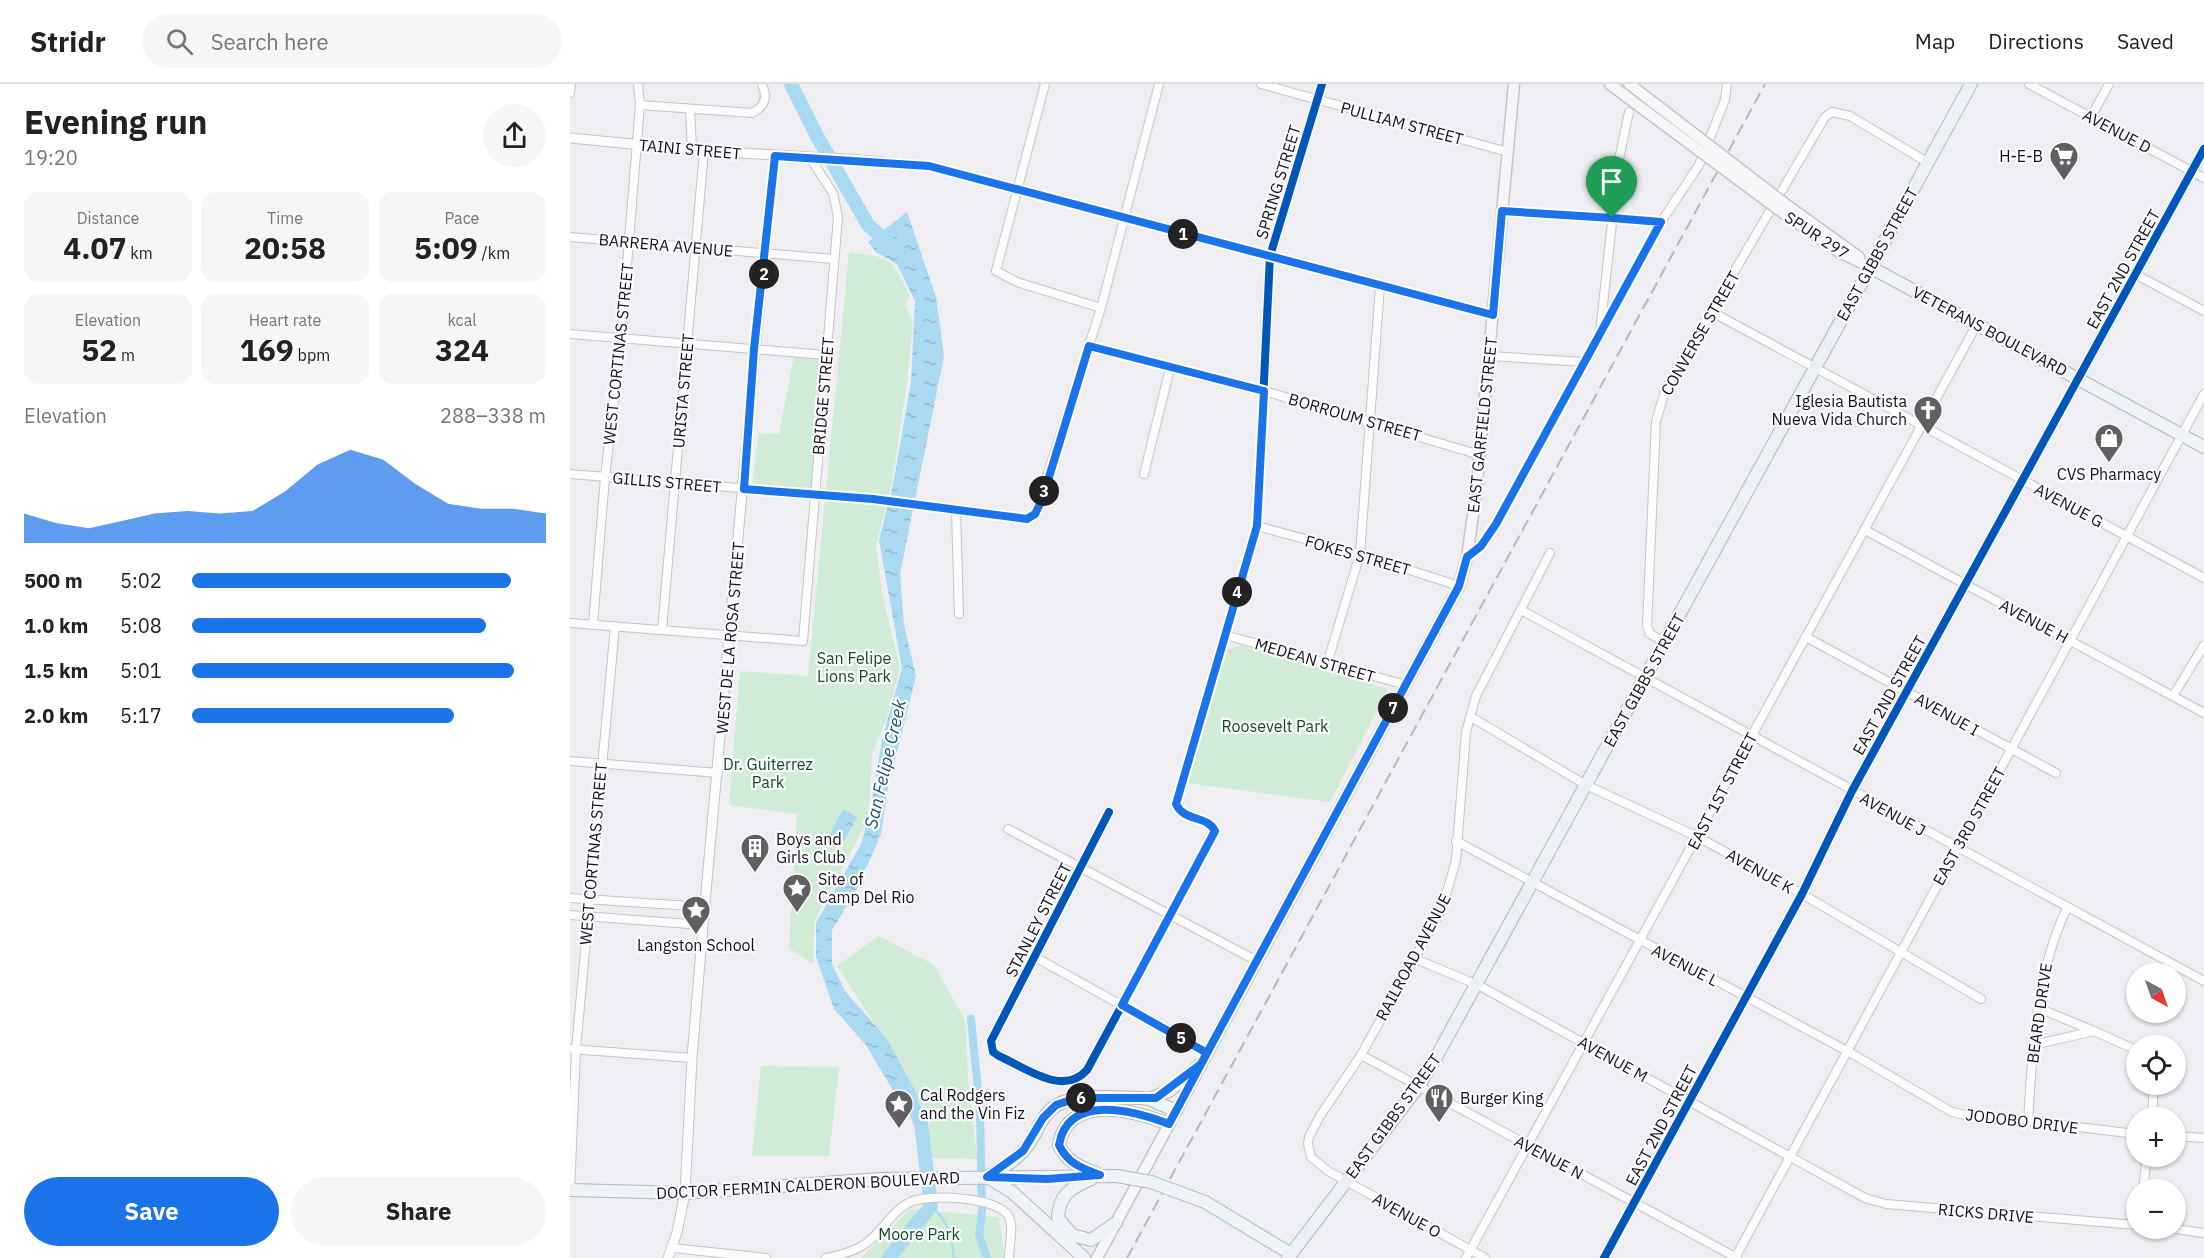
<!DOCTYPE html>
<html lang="en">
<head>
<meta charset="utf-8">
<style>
  body { margin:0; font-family:"IBM Plex Sans",sans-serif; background:#f6f6f6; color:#222; height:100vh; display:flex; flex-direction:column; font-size:22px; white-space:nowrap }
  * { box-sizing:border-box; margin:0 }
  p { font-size:20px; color:#767676 }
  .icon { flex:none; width:33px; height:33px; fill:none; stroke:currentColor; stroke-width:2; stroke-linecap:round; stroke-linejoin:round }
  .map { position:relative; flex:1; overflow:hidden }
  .sheet { display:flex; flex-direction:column; background:#fff; width:570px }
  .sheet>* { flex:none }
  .needle { width:39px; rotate:140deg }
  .tools { position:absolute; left:1556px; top:879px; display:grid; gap:12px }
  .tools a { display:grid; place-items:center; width:60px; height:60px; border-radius:50%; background:#fff; box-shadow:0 2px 4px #0004; font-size:30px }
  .pin { position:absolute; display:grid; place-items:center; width:51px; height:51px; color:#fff; margin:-62px -26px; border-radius:50% 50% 50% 0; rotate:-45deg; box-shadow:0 0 6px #0007 }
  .pin .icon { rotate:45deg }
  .km { position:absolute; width:30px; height:30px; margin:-15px; border-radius:50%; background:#222; color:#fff; font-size:16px; line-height:30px; text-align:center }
  .round { display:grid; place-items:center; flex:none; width:63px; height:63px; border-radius:32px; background:#f6f6f6 }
  .head { display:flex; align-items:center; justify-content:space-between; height:102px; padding:0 24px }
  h1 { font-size:33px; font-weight:700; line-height:45px }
  .stats { display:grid; grid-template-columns:repeat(3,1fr); gap:9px; height:102px; padding:6px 24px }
  .stats div { display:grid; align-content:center; border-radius:15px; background:#f6f6f6; text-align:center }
  .stats b { font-size:30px; font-weight:700 }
  .stats small { font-size:16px; font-weight:400 }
  .stats p { font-size:16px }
  .chart { height:168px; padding:12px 24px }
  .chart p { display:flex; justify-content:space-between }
  .chart svg { width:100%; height:108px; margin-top:6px; fill:#1a73e8; opacity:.7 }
  .primary-button { display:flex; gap:12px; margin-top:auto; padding:12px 24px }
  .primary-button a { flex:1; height:69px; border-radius:36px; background:#1a73e8; color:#fff; font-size:24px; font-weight:700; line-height:69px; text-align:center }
  .primary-button a+a { background:#f6f6f6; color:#222 }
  ul { padding:0 24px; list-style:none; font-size:20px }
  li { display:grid; grid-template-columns:96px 72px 1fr; align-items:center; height:45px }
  li i { height:15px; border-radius:8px; background:#1a73e8 }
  header { display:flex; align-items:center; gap:36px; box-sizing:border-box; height:84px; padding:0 30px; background:#fff; border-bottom:2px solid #e0e0e0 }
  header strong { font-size:28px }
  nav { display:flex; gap:33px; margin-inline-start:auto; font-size:21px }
  .search { width:420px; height:54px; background:#f6f6f6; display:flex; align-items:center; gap:15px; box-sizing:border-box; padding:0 21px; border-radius:33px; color:#767676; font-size:22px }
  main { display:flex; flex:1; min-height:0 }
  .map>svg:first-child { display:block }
  .green { fill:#d0ecd7 }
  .water { fill:url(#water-ripples) }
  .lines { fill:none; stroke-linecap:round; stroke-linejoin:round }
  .stream { stroke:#a9daf1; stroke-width:2 }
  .canal { stroke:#a9daf1; stroke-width:8 }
  .river { stroke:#a9daf1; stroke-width:14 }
  .minor-casing { stroke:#c6c6ca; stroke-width:10 }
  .tertiary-casing { stroke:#c6c6ca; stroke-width:11 }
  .secondary-casing { stroke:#c6c6ca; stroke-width:13 }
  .primary-casing { stroke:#b2bac0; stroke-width:14 }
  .trunk-casing { stroke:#b2bac0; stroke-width:14 }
  .minor { stroke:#fcfcfd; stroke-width:8 }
  .tertiary { stroke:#fcfcfd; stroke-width:9 }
  .secondary { stroke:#f6f7f9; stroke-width:10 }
  .primary { stroke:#eef3f6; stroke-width:12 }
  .trunk { stroke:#eaf0f4; stroke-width:12 }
  .rail { stroke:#b8b8b9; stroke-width:2; stroke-dasharray:12 6; stroke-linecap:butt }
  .secondary-bridge-casing { stroke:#c6c6ca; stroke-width:13; stroke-linecap:butt }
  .primary-bridge-casing { stroke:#b2bac0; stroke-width:14; stroke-linecap:butt }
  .secondary-bridge { stroke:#f6f7f9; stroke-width:10 }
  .primary-bridge { stroke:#eef3f6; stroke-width:12 }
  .cycleway-casing { stroke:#fbfbff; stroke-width:11 }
  .cycleway { stroke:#0057b8; stroke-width:8 }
  .route-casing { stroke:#fff; stroke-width:12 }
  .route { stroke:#1a73e8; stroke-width:8 }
  .labels { text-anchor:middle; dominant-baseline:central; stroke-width:4.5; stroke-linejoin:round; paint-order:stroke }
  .street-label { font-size:16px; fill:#141416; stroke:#fbfbff }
  .poi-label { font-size:16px; fill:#141416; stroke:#fbfbff; text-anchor:start }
  .park-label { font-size:16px; fill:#144d24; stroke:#fbfbff }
  .water-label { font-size:18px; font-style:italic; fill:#1c5369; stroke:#fbfbff }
</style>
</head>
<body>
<header>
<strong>Stridr</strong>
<div class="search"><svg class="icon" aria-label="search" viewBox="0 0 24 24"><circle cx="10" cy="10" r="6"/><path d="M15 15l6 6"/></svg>Search here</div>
<nav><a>Map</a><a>Directions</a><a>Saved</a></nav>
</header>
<main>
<section class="sheet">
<div class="head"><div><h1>Evening run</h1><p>19:20</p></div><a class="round"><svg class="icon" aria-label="share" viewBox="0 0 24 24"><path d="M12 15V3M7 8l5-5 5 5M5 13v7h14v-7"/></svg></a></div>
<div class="stats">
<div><p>Distance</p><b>4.07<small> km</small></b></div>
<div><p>Time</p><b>20:58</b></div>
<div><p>Pace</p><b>5:09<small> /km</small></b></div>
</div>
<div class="stats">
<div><p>Elevation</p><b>52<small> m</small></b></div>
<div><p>Heart rate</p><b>169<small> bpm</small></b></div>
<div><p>kcal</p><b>324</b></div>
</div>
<div class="chart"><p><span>Elevation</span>288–338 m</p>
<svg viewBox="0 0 160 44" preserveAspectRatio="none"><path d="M0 44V32L10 36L20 38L30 35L40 32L50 31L60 32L70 31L80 23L90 12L100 6L110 10L120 20L130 28L140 30L150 30L160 32V44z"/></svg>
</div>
<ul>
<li><b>500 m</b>5:02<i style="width:90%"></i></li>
<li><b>1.0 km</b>5:08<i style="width:83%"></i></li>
<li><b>1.5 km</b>5:01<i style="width:91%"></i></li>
<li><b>2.0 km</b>5:17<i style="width:74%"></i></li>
</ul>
<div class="primary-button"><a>Save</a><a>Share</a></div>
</section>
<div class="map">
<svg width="1634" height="1174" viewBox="0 0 1634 1174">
  <defs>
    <pattern id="water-ripples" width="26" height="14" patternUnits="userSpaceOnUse" patternTransform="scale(1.5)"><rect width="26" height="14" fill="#a9daf1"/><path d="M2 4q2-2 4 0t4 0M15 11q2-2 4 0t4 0" fill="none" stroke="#91bace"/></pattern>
  </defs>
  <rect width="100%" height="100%" fill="#eeeef3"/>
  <g class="green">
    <path d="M279 169C322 173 322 173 340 212L335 222 343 237 338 290 323 394 306 461 312 508 330 584 317 634 302 669 300 715 296 740 245 836 243 880 219 864 227 730 159 721 170 587 238 592Z"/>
    <path d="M224 272 250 275 245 406 182 400 189 349 209 350Z"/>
    <path d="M672 561 818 605 760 718 616 699 657 566Z"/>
    <path d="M309 852 364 881 396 938 398 994 407 1075 356 1074 360 1036 302 936 267 882Z"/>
    <path d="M191 982 269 983 259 1072H182Z"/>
    <path d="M340 1125 429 1133 435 1174H291Z"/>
  </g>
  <g class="water">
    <path d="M337 128 366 213 374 272 330 490 334 541 346 592 317 708 311 750 288 803 262 846V880L275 907 317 955 348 1012 337 1030 296 961 264 925 246 873V839L291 760 300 728 312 656 332 584 309 456 323 401 341 299 345 217 327 180 306 168 298 158Z"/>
    <path d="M273 725 287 733 274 757 260 750Z"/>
  </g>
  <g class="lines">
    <path class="stream" d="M361 1122C378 1136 382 1152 384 1174"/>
    <path class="canal" d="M401 935 410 1027 412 1127 409 1151 417 1174"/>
    <g class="river">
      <path d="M221 0 247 52 298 141 322 162"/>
      <path d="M319 1174 361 1122 351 1039 335 1004"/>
    </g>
    <g class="minor-casing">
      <g id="minor">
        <path d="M475 0 426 187 447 198 531 224"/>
        <path d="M691 0 938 68"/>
        <path d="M1459 0 1634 94"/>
        <path d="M0 9 1 0"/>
        <path d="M70 21 182 29C195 23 198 13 192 0"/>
        <path d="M120 25 122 66"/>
        <path d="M1521 33 1539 0"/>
        <path d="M932 127 1091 138"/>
        <path d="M0 153 264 175"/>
        <path d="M1565 190 1634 227"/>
        <path d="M1142 228 1634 494"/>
        <path d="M1030 248 1049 75 1059 28"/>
        <path d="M0 250 256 271"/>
        <path d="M519 262 694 307 910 371"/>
        <path d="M919 272 1014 278"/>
        <path d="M0 390 303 415 457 435 465 430 531 224 589 0"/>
        <path d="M574 390 600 284"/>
        <path d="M386 427 389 530"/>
        <path d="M687 442 790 470 889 502"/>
        <path d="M1295 446 1634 629"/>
        <path d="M897 473 911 462 926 440 1091 138 1129 81 1155 16 1157 0"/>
        <path d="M951 526 1634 897"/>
        <path d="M0 539 233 557 268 133 263 109 240 74"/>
        <path d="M23 540 35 393 51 254 70 21 68 0"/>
        <path d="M92 546 134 67"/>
        <path d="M655 551 836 601"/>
        <path d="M1236 553 1486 689"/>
        <path d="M1095 558 1080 550 1077 542 1086 337 1096 304 1255 33 1262 28 1280 32 1357 78"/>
        <path d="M757 580 790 470 810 202"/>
        <path d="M1603 612 1634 561"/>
        <path d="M901 633 1016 701 1128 753 1232 810 1411 915"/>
        <path d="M0 677 148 689"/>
        <path d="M539 728 421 957 423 968 429 972C456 984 493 1013 517 986L646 747C637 731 614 738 606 720L687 442 700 172 752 0"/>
        <path d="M438 745 687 877"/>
        <path d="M886 757 1279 968 1382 1028 1408 1034 1458 1037 1566 1050"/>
        <path d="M0 814 135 823"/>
        <path d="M0 831 133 841"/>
        <path d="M465 873 637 969"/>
        <path d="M843 874 908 901 1295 1114 1316 1120 1566 1141"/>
        <path d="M1468 924 1524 947"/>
        <path d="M1463 961 1524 947 1566 966"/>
        <path d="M0 965 122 974"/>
        <path d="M791 971 1167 1174"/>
        <path d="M1582 1034 1584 1000"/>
        <path d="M1458 1037C1463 964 1465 891 1497 824"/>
        <path d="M1605 1052 1634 1054"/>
        <path d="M1573 1106 1577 1072"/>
        <path d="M0 1108 6 965 45 542"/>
        <path d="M1598 1144 1634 1149"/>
        <path d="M103 1164 196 1174"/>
        <path d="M256 1174C271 1171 287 1167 299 1157 314 1145 324 1124 343 1117 362 1110 429 1113 439 1133 444 1143 439 1162 439 1174"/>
        <path d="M896 1174 1407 240"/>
        <path d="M915 1174 758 1087 741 1073 738 1060 739 1053 750 1032 791 971 872 825 886 776 896 648 906 612 980 469"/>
        <path d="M1034 1174 1232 810 1282 707 1508 295"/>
        <path d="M1165 1174 1634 310"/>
      </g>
    </g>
    <g class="tertiary-casing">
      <g id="tertiary">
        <path d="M0 54 134 67 278 75 359 82 923 231"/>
        <path d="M1508 295 1634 65"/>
        <path d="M98 1174 107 1148 115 1109 122 974 133 841 185 265 205 71"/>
      </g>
    </g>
    <g class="secondary-casing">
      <g id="secondary">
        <path d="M1040 0 1057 13"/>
        <path d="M1059 0 1067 6"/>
        <path d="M1214 119 1289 173"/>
        <path d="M1209 126 1269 168 1300 183"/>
        <path d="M527 1174 889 502 897 473 906 410 944 0"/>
      </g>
    </g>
    <g class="primary-casing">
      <g id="primary">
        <path d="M1300 183 1634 363"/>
        <path d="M579 1015 599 1007 631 980"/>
        <path d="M526 1089C509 1083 497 1078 489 1061 498 1009 563 1026 599 1040"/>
        <path d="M417 1093C430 1085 445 1077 455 1065 467 1051 470 1031 487 1021 510 1008 545 1014 570 1014L579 1015 606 1027"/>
        <path d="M419 1094 442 1108 514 1174"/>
        <path d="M521 1095C500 1104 489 1111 488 1134L502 1151 521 1156 546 1139"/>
        <path d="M0 1106 115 1109 309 1095 547 1092"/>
        <path d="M635 1118 721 1170"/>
      </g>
    </g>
    <g class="trunk-casing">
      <path id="trunk" d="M718 1174 848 1003 864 977 1401 0"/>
    </g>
    <use href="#minor" class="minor"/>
    <use href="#tertiary" class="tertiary"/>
    <use href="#secondary" class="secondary"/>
    <use href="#primary" class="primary"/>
    <use href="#trunk" class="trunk"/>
    <path class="rail" d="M557 1174 1195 0"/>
    <g class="secondary-bridge-casing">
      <g id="secondary-bridge">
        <path d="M1067 6 1214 119"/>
        <path d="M1057 13 1209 126"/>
      </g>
    </g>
    <g class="primary-bridge-casing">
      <path id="primary-bridge" d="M547 1092 581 1098 635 1118"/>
    </g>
    <use href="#secondary-bridge" class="secondary-bridge"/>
    <use href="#primary-bridge" class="primary-bridge"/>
    <g class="cycleway-casing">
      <g id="cycleway">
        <path d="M539 728 421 957 423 968 429 972C456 984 493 1013 517 986L646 747C637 731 614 738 606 720L687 442 700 172 752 0"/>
        <path d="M1034 1174 1232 810 1282 707 1634 65"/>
      </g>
    </g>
    <use href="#cycleway" class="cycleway"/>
  </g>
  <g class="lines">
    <g class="route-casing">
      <path id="route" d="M1042 134 932 127 923 231 359 82 205 72 184 265 174 405 303 415 457 435 465 430 472 416 519 262 694 307 687 442 606 720C614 738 637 731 645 747L552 921 637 969 599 1040C563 1026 498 1009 489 1061 498 1080 512 1084 530 1091L477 1095 417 1093 453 1067 473 1034 486 1021 507 1014H586L631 980 889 502 897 473 911 462 926 440 1091 138 1042 134"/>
    </g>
    <use href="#route" class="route"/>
  </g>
  <defs>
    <g id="supermarket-pin" transform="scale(1.5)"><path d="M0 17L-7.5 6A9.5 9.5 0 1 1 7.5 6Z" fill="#606063" stroke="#fbfbff"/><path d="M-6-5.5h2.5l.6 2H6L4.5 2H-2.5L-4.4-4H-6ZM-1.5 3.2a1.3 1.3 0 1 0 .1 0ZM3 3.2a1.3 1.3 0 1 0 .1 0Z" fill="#fff"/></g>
    <g id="church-pin" transform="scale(1.5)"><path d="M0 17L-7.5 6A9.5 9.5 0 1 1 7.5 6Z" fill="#606063" stroke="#fbfbff"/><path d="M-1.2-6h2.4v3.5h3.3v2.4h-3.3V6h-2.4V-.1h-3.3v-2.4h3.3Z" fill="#fff"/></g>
    <g id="shop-pin" transform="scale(1.5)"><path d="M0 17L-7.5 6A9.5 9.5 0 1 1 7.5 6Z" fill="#606063" stroke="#fbfbff"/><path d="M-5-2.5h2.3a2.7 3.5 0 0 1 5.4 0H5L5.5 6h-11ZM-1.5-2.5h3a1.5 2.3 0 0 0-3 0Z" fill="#fff"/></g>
    <g id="building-pin" transform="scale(1.5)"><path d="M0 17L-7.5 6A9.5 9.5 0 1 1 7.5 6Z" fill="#606063" stroke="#fbfbff"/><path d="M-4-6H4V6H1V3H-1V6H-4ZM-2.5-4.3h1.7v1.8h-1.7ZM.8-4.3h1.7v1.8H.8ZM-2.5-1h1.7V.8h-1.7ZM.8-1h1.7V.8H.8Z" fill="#fff"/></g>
    <g id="sight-pin" transform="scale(1.5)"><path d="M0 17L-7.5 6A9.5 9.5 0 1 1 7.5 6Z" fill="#606063" stroke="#fbfbff"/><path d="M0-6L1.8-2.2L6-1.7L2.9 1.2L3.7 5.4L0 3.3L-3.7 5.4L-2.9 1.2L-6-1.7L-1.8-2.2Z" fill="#fff"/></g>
    <g id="restaurant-pin" transform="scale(1.5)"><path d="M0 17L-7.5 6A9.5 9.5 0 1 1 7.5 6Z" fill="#606063" stroke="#fbfbff"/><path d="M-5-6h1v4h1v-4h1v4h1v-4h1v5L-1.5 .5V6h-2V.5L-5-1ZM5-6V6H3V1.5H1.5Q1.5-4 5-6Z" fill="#fff"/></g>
  </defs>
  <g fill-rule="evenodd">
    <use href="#supermarket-pin" x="1494" y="72"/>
    <use href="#church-pin" x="1358" y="326"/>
    <use href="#shop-pin" x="1539" y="354"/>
    <use href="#building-pin" x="185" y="764"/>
    <use href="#sight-pin" x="227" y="804"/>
    <use href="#sight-pin" x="126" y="826"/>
    <use href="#restaurant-pin" x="869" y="1014"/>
    <use href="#sight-pin" x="329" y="1020"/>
  </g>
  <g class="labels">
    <g class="street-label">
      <text transform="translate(832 39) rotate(15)">PULLIAM STREET</text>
      <text transform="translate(1547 47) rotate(28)">AVENUE D</text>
      <text transform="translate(120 65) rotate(5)">TAINI STREET</text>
      <text transform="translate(708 98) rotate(-73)">SPRING STREET</text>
      <text transform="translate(1247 151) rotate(33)">SPUR 297</text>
      <text transform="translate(96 161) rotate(5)">BARRERA AVENUE</text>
      <text transform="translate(1307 170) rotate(-61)">EAST GIBBS STREET</text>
      <text transform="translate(1553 185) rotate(-61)">EAST 2ND STREET</text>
      <text transform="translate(1420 247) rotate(28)">VETERANS BOULEVARD</text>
      <text transform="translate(1130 249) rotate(-60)">CONVERSE STREET</text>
      <text transform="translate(48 270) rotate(-84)">WEST CORTINAS STREET</text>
      <text transform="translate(113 307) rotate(-85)">URISTA STREET</text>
      <text transform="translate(253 312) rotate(-85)">BRIDGE STREET</text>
      <text transform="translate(785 333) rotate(16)">BORROUM STREET</text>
      <text transform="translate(912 341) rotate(-84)">EAST GARFIELD STREET</text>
      <text transform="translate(97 398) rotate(5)">GILLIS STREET</text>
      <text transform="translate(1499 421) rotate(28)">AVENUE G</text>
      <text transform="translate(788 471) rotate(16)">FOKES STREET</text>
      <text transform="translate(1464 537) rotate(28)">AVENUE H</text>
      <text transform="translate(160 554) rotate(-85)">WEST DE LA ROSA STREET</text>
      <text transform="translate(745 576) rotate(16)">MEDEAN STREET</text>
      <text transform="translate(1074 596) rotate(-61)">EAST GIBBS STREET</text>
      <text transform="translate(1319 611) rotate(-61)">EAST 2ND STREET</text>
      <text transform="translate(1377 630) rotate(29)">AVENUE I</text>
      <text transform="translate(1152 707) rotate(-62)">EAST 1ST STREET</text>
      <text transform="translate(1323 730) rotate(29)">AVENUE J</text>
      <text transform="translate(1399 742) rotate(-61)">EAST 3RD STREET</text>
      <text transform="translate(23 770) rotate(-85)">WEST CORTINAS STREET</text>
      <text transform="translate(1190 787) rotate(29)">AVENUE K</text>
      <text transform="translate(468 836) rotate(-63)">STANLEY STREET</text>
      <text transform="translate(843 873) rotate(-62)">RAILROAD AVENUE</text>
      <text transform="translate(1115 881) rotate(27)">AVENUE L</text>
      <text transform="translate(1469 929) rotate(-82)">BEARD DRIVE</text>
      <text transform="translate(1043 975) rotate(29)">AVENUE M</text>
      <text transform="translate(823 1032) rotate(-54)">EAST GIBBS STREET</text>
      <text transform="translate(1452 1037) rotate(7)">JODOBO DRIVE</text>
      <text transform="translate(1091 1041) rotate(-62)">EAST 2ND STREET</text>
      <text transform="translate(979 1073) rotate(28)">AVENUE N</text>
      <text transform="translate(238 1101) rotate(-3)">DOCTOR FERMIN CALDERON BOULEVARD</text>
      <text transform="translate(1416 1129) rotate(5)">RICKS DRIVE</text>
      <text transform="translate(837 1131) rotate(29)">AVENUE O</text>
    </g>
    <g class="poi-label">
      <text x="1473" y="72" text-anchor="end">H-E-B</text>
      <text x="1337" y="317" text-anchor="end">Iglesia Bautista<tspan x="1337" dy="18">Nueva Vida Church</tspan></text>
      <text x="1539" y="390" text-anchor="middle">CVS Pharmacy</text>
      <text x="206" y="755">Boys and<tspan x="206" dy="18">Girls Club</tspan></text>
      <text x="248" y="795">Site of<tspan x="248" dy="18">Camp Del Rio</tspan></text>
      <text x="126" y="861" text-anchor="middle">Langston School</text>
      <text x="350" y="1011">Cal Rodgers<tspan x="350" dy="18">and the Vin Fiz</tspan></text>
      <text x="890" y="1014">Burger King</text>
    </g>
    <g class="park-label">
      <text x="284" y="574">San Felipe<tspan x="284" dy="18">Lions Park</tspan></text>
      <text x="705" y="642">Roosevelt Park</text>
      <text x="198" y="680">Dr. Guiterrez<tspan x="198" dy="18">Park</tspan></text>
      <text x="349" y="1150">Moore Park</text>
    </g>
    <g class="water-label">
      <text transform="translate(315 680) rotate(-77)">San Felipe Creek</text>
    </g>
  </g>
</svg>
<div class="tools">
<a><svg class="needle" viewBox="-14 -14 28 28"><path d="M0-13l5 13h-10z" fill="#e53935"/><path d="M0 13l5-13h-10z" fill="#767676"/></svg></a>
<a><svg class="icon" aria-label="locate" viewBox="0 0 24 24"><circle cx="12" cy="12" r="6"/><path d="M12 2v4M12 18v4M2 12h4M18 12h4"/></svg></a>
<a>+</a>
<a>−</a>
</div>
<div class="pin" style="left:1042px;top:134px;background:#1e9e55"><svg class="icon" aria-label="arrive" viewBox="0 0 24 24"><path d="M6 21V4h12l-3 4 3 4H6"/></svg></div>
<b class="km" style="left:613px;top:150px">1</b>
<b class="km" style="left:194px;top:190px">2</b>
<b class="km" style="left:474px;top:407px">3</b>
<b class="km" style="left:667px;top:508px">4</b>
<b class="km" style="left:611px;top:954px">5</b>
<b class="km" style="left:511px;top:1014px">6</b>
<b class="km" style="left:823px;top:624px">7</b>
</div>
</main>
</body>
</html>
